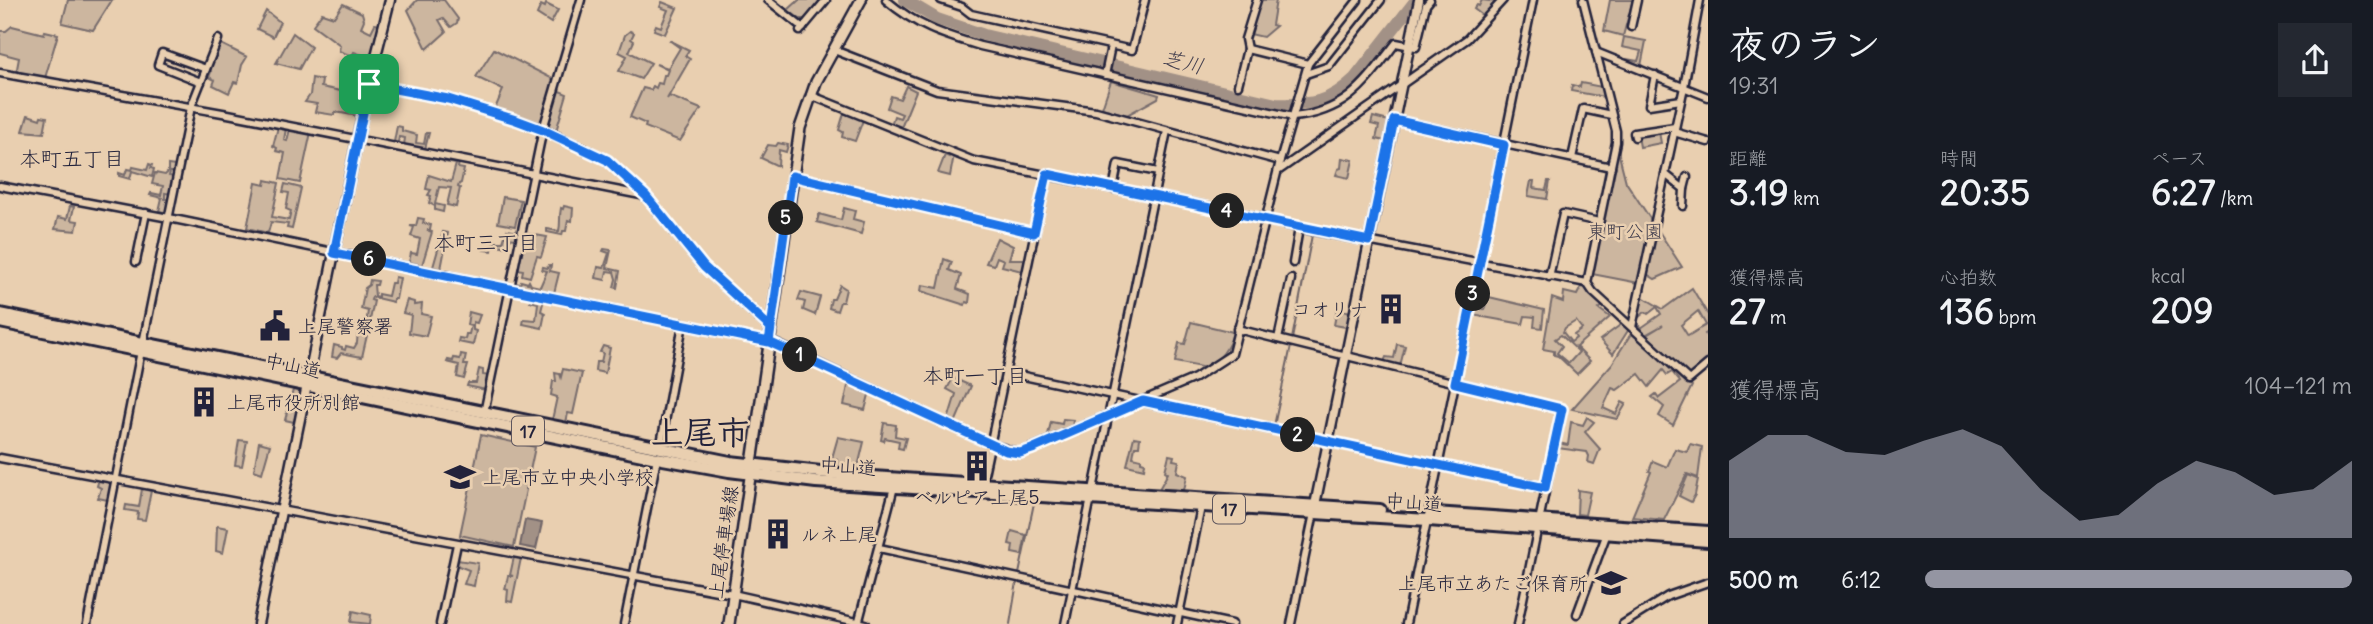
<!DOCTYPE html>
<html lang="ja">
<head>
<meta charset="utf-8">
<style>
  body { margin:0; font-family:Delius,"Klee One",sans-serif; background:#242831; color:#f1f3f6; height:100vh; display:flex; flex-direction:column; font-size:26px; white-space:nowrap }
  * { box-sizing:border-box; margin:0 }
  p { font-size:23px; color:#9ea1a6 }
  .icon { flex:none; width:38px; height:38px; fill:none; stroke:currentColor; stroke-width:2; stroke-linecap:round; stroke-linejoin:round }
  .map { position:relative; flex:1; overflow:hidden }
  .side { display:flex; flex-direction:column; background:#171b24; width:665px }
  .side>* { flex:none }
  .pin { position:absolute; display:grid; place-items:center; width:60px; height:60px; color:#fff; margin:-30px; border-radius:14px; box-shadow:0 4px 10px #0006 }
  .km { position:absolute; width:35px; height:35px; margin:-18px; border-radius:50%; background:#222; color:#fff; font-size:19px; line-height:35px; text-align:center }
  .round { display:grid; place-items:center; flex:none; width:74px; height:74px; border-radius:0px; background:#242831 }
  .head { display:flex; align-items:center; justify-content:space-between; height:119px; padding:0 21px }
  h1 { font-size:38px; font-weight:700; line-height:52px }
  .stats { display:grid; grid-template-columns:repeat(3,1fr); gap:10px; height:119px; padding:7px 21px }
  .stats div { display:grid; align-content:center }
  .stats b { font-size:35px; font-weight:700 }
  .stats small { font-size:19px; font-weight:400 }
  .stats p { font-size:19px }
  .chart { height:196px; padding:14px 21px }
  .chart p { display:flex; justify-content:space-between }
  .chart svg { width:100%; height:126px; margin-top:7px; fill:#9495a2; opacity:.7 }
  ul { padding:0 21px; list-style:none; font-size:23px }
  li { display:grid; grid-template-columns:112px 84px 1fr; align-items:center; height:52px }
  li i { height:18px; border-radius:9px; background:#9495a2 }
  main { display:flex; flex:1; min-height:0 }
  .map>svg:first-child { display:block }
  .green { fill:#ccb69f; stroke:#776c6d; stroke-width:2; fill-rule:evenodd }
  .water { fill:#a29186; stroke:#6f6568; stroke-width:2 }
  .lines { fill:none; stroke-linecap:round; stroke-linejoin:round }
  .stream { stroke:#6f6568; stroke-width:2 }
  .river { stroke:#a29186; stroke-width:12 }
  .minor-casing { stroke:#22223b; stroke-width:11 }
  .tertiary-casing { stroke:#22223b; stroke-width:13 }
  .secondary-casing { stroke:#22223b; stroke-width:14 }
  .trunk-casing { stroke:#22223b; stroke-width:16 }
  .minor { stroke:#e9cfb0; stroke-width:6 }
  .tertiary { stroke:#e9cfb0; stroke-width:8 }
  .secondary { stroke:#e9cfb0; stroke-width:9 }
  .trunk { stroke:#e9cfb0; stroke-width:10 }
  .route-casing { stroke:#fff; stroke-width:14 }
  .route { stroke:#1a73e8; stroke-width:9 }
  .labels { text-anchor:middle; dominant-baseline:central; stroke-width:5; stroke-linejoin:round; paint-order:stroke }
  .shield { fill:#e9cfb0; stroke:#5e565e; stroke-width:2 }
  .shield-label { font-size:18px; font-weight:bold; fill:#22223b }
  .park-label { font-size:19px; fill:#44404f; stroke:#e9cfb0 }
  .poi-label { font-size:19px; fill:#22223b; stroke:#e9cfb0; text-anchor:start }
  .street-label { font-size:19px; fill:#22223b; stroke:#e9cfb0 }
  .water-label { font-size:21px; font-style:italic; fill:#423e4e; stroke:#e9cfb0 }
  .neighbourhood-label { font-size:21px; fill:#22223b; stroke:#e9cfb0 }
  .town-label { font-size:33px; font-weight:bold; fill:#22223b; stroke:#e9cfb0 }
</style>
</head>
<body>
<main>
<div class="map">
<svg width="1708" height="624" viewBox="0 0 1708 624">
  <rect width="100%" height="100%" fill="#e9cfb0"/>
  <filter id="ink" filterUnits="userSpaceOnUse"><feTurbulence type="fractalNoise" baseFrequency=".0143" numOctaves="2"/><feDisplacementMap in="SourceGraphic" scale="14" xChannelSelector="R" yChannelSelector="G"/><feConvolveMatrix kernelMatrix="1 2 1 2 8 2 1 2 1" color-interpolation-filters="sRGB"/></filter>
  <g filter="url(#ink)">
    <g class="green">
      <path d="M68 0H112L93 30 62 23Z"/>
      <path d="M417 0H444L458 19 457 23 451 27 443 18 439 20 446 32 427 49 408 10Z"/>
      <path d="M799 0H821L805 19H800L788 10Z"/>
      <path d="M1259 0H1276L1272 25 1276 26 1263 37 1250 34Z"/>
      <path d="M1482 0 1497 2 1483 16 1474 9 1477 5 1479 6Z"/>
      <path d="M1610 0H1633L1623 36 1604 31Z"/>
      <path d="M662 2 677 8 665 34 654 30 656 25 661 27 668 10 660 7Z"/>
      <path d="M343 4 362 13 364 20 361 27 371 32 375 24 379 25 371 58 354 52 352 56 339 51 340 45 313 25 322 13 334 17Z"/>
      <path d="M546 4 558 10 551 23 537 14 541 5 545 7Z"/>
      <path d="M266 11 280 22 273 37 257 29Z"/>
      <path d="M12 26 44 34 45 31 58 34 45 78 16 74 19 58 0 53V31H6Z"/>
      <path d="M630 31 634 33 631 39 634 41 629 52 651 63 641 79 619 71 627 56 619 52 625 35Z"/>
      <path d="M293 33 311 47 299 69 276 63Z"/>
      <path d="M1624 37 1646 41 1641 66 1626 61 1627 59 1638 61 1641 51 1622 47Z"/>
      <path d="M669 40 689 50 685 56 690 59 667 99 669 96 701 109 680 141 645 127 646 124 630 117 643 88 651 90 653 86 656 88 658 83 662 84 664 75H666L668 70 656 64 668 68 680 48Z"/>
      <path d="M219 43 247 57 242 65 238 83 234 82 229 93 213 85 215 80 209 77 211 72 208 70Z"/>
      <path d="M494 49 555 80 542 123 539 125 494 111 503 90 476 77Z"/>
      <path d="M312 78 322 80 321 87 341 91 343 84 362 88 358 116 335 112 334 115 315 112 317 104 305 102 310 95Z"/>
      <path d="M1111 81 1159 95 1158 98 1127 115 1102 108Z"/>
      <path d="M1581 83 1602 87 1604 97 1571 91 1572 85 1580 87Z"/>
      <path d="M906 86 916 91 901 128 891 125 894 116 900 118 902 114 887 108 891 96 900 99Z"/>
      <path d="M557 90 567 94 556 131 547 127Z"/>
      <path d="M844 113 863 120 855 141 842 137 843 132 839 130Z"/>
      <path d="M28 115 40 119 41 116 47 117 44 133 23 131Z"/>
      <path d="M1373 117 1389 121 1385 141 1376 139 1379 126 1371 124Z"/>
      <path d="M397 126 402 127V131L417 135 416 143 424 144 426 133H429L425 149 404 145 405 138 399 137 398 143 394 142Z"/>
      <path d="M278 127 286 128 284 140 287 141 290 129 311 132 300 183 280 179 285 153 276 151 277 148 273 146Z"/>
      <path d="M1659 132 1661 143 1640 147 1638 136Z"/>
      <path d="M778 143 788 145 786 152 779 150 778 166 761 158 768 145 776 146Z"/>
      <path d="M1617 147 1626 182 1653 223 1639 283 1592 274Z"/>
      <path d="M951 154 954 155 950 176 938 173 945 155 949 157Z"/>
      <path d="M1342 158 1353 160 1349 178 1336 175 1338 169 1341 168Z"/>
      <path d="M445 159 459 162 458 168 464 169 461 183 459 184 458 187 460 188 456 207 447 205 451 188 439 187 435 204 444 206 443 212 435 210V206L429 203 431 196 428 195 431 190 426 189 429 175 451 182 456 164 444 162Z"/>
      <path d="M176 162 175 173 170 172 169 176 174 177 172 194 165 193V199L170 200 168 213 159 211 162 198 150 195 151 193 161 195 163 186 152 184 155 173 165 175 168 172V165L175 166Z"/>
      <path d="M149 164 152 165 151 168 154 169 152 177 132 171 130 179 119 176V173L125 175 127 169 132 170 133 167 147 170Z"/>
      <path d="M266 180 279 183 272 217 289 220 291 211 286 209 289 193 283 192 285 184 301 188 292 229 287 228 288 224 271 222 268 233 247 228 256 183 265 185Z"/>
      <path d="M1531 181H1534L1533 188 1546 190 1548 181H1550L1547 199 1528 196Z"/>
      <path d="M503 197 521 200 515 226 498 223Z"/>
      <path d="M70 206 74 207 71 220 78 221 76 231 55 229 58 217 67 219Z"/>
      <path d="M564 206 573 208 572 221 568 220 566 231H563L562 235 547 232V229L559 231C561 222 559 217 561 208L563 209Z"/>
      <path d="M844 208 855 211 853 219 864 222 861 234 817 222 819 214 841 220Z"/>
      <path d="M418 218 424 219 423 223 431 225 430 230H427L432 232 422 265 409 262 411 253 417 254 420 239 411 236 414 227 410 226H416Z"/>
      <path d="M1656 227 1682 267 1655 279 1647 274Z"/>
      <path d="M507 230 519 232 516 248V239L509 238 507 247 493 244 492 251 484 250 488 242H503Z"/>
      <path d="M443 232 448 233 441 269 433 267Z"/>
      <path d="M524 233 547 237 541 257 537 256 530 277 522 275 523 270 517 269Z"/>
      <path d="M997 238 1013 246 1009 259H1026L1022 271 1002 266 1004 260 997 257 994 265 986 263Z"/>
      <path d="M604 249 611 250 607 268 620 271 617 288 614 287 616 279 614 272 607 271 605 280 596 278 598 267 604 268 609 253 603 251Z"/>
      <path d="M944 259 952 262 949 270 961 275 957 289 970 294 969 303 966 302 965 305 921 291 922 285 938 288Z"/>
      <path d="M549 265H551L550 271 559 273 554 293 514 285 515 283 520 284 521 281 528 283 529 281 531 285 540 287 547 271 542 270 543 267 548 268Z"/>
      <path d="M395 277 400 278 396 299H393V302L372 297 371 300 374 301 369 325 366 324 368 311 361 309 365 288 369 285 370 280 378 281 377 285H374L375 296 378 297V294L388 296 391 283H394Z"/>
      <path d="M840 285 846 289 843 302H840L837 311 829 308 831 299H834Z"/>
      <path d="M1581 287 1586 288 1604 305 1599 309 1610 317 1576 347 1590 361 1577 374 1558 356 1554 355V351L1543 349 1552 298 1563 302 1564 292 1577 295ZM1576 321 1582 329 1574 335 1576 338 1571 342 1563 332 1565 328ZM1561 335 1579 352 1569 363 1557 353 1562 346 1555 339Z"/>
      <path d="M1692 288 1708 315V332L1705 334 1708 338V360L1691 375H1687L1645 336 1663 325 1645 335 1635 327 1641 296 1663 309ZM1657 307 1661 314 1641 328 1637 323 1638 318 1645 312 1648 314ZM1698 311 1706 325 1688 336 1681 325Z"/>
      <path d="M801 292 820 297 815 315 803 310 805 302 798 300Z"/>
      <path d="M531 297 544 299 541 311 545 313 542 328 523 324 524 319 536 320 538 303 530 301Z"/>
      <path d="M1489 297 1544 310 1542 328 1534 327 1535 317 1525 316 1523 324 1472 315 1473 307 1484 309Z"/>
      <path d="M407 300 414 302V305L422 304 421 314 431 316 426 336 409 333 411 315 403 313Z"/>
      <path d="M1337 309 1351 312 1346 327 1334 325Z"/>
      <path d="M469 312 480 315 477 323 473 322V330L476 331 473 345 458 342 459 338 465 339 466 334H469L471 326 467 325Z"/>
      <path d="M1191 322 1233 332C1229 349 1220 359 1206 368L1175 362 1179 343 1185 344Z"/>
      <path d="M1623 323 1629 329 1613 354 1600 340Z"/>
      <path d="M348 325 361 328 360 334 367 335 362 357 341 353 337 358 332 357 334 345 342 347V349L345 350 346 346 354 348 357 343 358 329 347 327Z"/>
      <path d="M1632 332 1692 386 1673 425 1659 416 1664 407 1652 397 1656 394 1659 398 1680 382 1672 372 1667 375 1663 370 1649 387 1639 374 1617 390 1612 388 1603 408 1616 414 1622 402 1626 404 1617 419 1572 409 1612 364Z"/>
      <path d="M1397 344 1405 346 1400 366 1384 362 1386 357 1394 358Z"/>
      <path d="M603 346 610 348 605 373 595 371 596 362H601L603 353 600 352Z"/>
      <path d="M461 354 466 355 464 365H468L464 379 457 377 459 365 447 362 448 360 453 361 454 358 460 359Z"/>
      <path d="M479 369 483 370V375L489 376 486 390 467 386 468 383H476Z"/>
      <path d="M563 369 582 373 573 414 568 413 566 423 552 420 557 397 551 395 553 381H556L555 373 560 374 561 377Z"/>
      <path d="M953 378 971 386 955 423 948 420 956 394 947 389Z"/>
      <path d="M849 381 870 391 865 410 844 405Z"/>
      <path d="M293 390 301 392 294 422 285 420Z"/>
      <path d="M1587 417 1594 422 1585 432 1600 449 1594 464 1588 462 1589 456 1587 452 1557 448 1558 443 1568 445 1571 422 1583 425Z"/>
      <path d="M1063 419 1073 420 1072 428 1047 439 1051 422 1062 424Z"/>
      <path d="M884 423 896 425 895 436 906 438 903 449 898 448 899 441 885 438 884 441 881 440Z"/>
      <path d="M481 435 535 447 514 547 460 535Z"/>
      <path d="M838 437 864 442 857 471 836 468 837 460 832 458Z"/>
      <path d="M1134 437 1140 438 1139 446H1135L1133 457 1141 459V462L1145 463 1144 469 1127 465Z"/>
      <path d="M239 440 247 441 242 466 235 465Z"/>
      <path d="M259 442 270 445 262 473 254 470Z"/>
      <path d="M1690 444 1702 447 1698 478 1687 474 1664 520 1632 517 1651 472 1649 471 1653 461 1667 467 1675 449 1687 452Z"/>
      <path d="M1169 455 1174 456 1173 460 1179 461 1177 472 1187 476 1184 490 1159 489 1168 473 1165 471Z"/>
      <path d="M1688 475 1698 479 1695 495 1691 502 1679 496Z"/>
      <path d="M99 479 112 482 108 500 98 498 101 488 97 486Z"/>
      <path d="M142 489 151 491 145 520 137 519 138 512 125 510 126 505 139 507Z"/>
      <path d="M1578 490 1590 492 1585 515 1577 514Z"/>
      <path d="M217 526 228 528 223 553 216 551Z"/>
      <path d="M1012 531 1026 535 1022 555 1012 553 1013 545 1009 544Z"/>
      <path d="M514 557 521 558 512 602 507 601 508 590 505 589 508 576H513L510 575Z"/>
      <path d="M457 560 478 563 474 586 464 584 469 570 456 565Z"/>
      <path d="M353 611 371 615 370 624 351 622Z"/>
    </g>
    <path class="water" d="M525 520 542 523 536 549 520 546Z"/>
    <g class="lines">
      <g class="stream">
        <path d="M1292 339 1312 235"/>
        <path d="M1274 426 1291 346"/>
        <path d="M1019 574 1034 503"/>
        <path d="M1010 624 1017 582"/>
      </g>
      <path class="river" d="M905 0 937 19 984 35 1276 104C1311 105 1329 103 1355 78L1416 0"/>
      <g class="minor-casing">
        <g id="minor">
          <path d="M768 0 803 28"/>
          <path d="M886 0C918 27 941 34 980 46L1293 117C1347 112 1365 83 1396 43L1416 47 1426 5 1430 0"/>
          <path d="M941 0 962 7 971 14 1132 50 1145 0"/>
          <path d="M1583 0 1616 131V142L1587 283"/>
          <path d="M1631 27 1637 0"/>
          <path d="M800 31 826 0"/>
          <path d="M1247 49 1308 64"/>
          <path d="M834 50 937 90 1096 111 1280 161"/>
          <path d="M1596 52 1708 97"/>
          <path d="M0 73 228 114 646 196"/>
          <path d="M1306 74 1329 66 1381 0"/>
          <path d="M1105 75 1111 46"/>
          <path d="M1655 75 1649 105 1681 100"/>
          <path d="M201 82 158 65 162 53 206 69"/>
          <path d="M369 84 448 99 516 120 543 129 607 160 646 196 703 267 771 329"/>
          <path d="M1238 85 1247 49 1245 39 1257 0"/>
          <path d="M810 95 974 161 1240 213 1299 228 1587 283 1593 292 1689 380 1708 364"/>
          <path d="M1394 120 1611 167"/>
          <path d="M1674 132 1708 142"/>
          <path d="M1635 137 1634 133 1675 127"/>
          <path d="M1572 158 1583 109 1611 115"/>
          <path d="M1278 171 1467 39 1503 0"/>
          <path d="M1665 174 1684 189 1683 206"/>
          <path d="M792 176 1034 233"/>
          <path d="M0 186 169 218 777 344 990 444 1020 453 1195 378 1232 354 1280 161 1308 64 1358 0"/>
          <path d="M1113 189 1118 164 1158 172"/>
          <path d="M1684 189 1687 177"/>
          <path d="M136 262 146 213"/>
          <path d="M1293 263 1299 228"/>
          <path d="M1549 277 1563 214 1599 222"/>
          <path d="M1632 327 1684 87 1700 0"/>
          <path d="M1237 329 1562 409 1518 624"/>
          <path d="M1278 339 1291 279"/>
          <path d="M143 343 191 107 218 39"/>
          <path d="M1005 372 1545 488"/>
          <path d="M484 413 543 129 581 0"/>
          <path d="M660 449 683 324"/>
          <path d="M0 458 733 594 866 624"/>
          <path d="M982 484 1047 174"/>
          <path d="M1093 490 1167 131"/>
          <path d="M879 548 1232 624"/>
          <path d="M1577 614 1607 533"/>
          <path d="M87 624 141 351"/>
          <path d="M440 624 457 544"/>
          <path d="M624 624 657 458"/>
          <path d="M858 624 894 487"/>
          <path d="M1065 624 1091 498"/>
          <path d="M1177 624 1201 507"/>
          <path d="M1291 624 1314 513"/>
          <path d="M1406 624 1533 0"/>
          <path d="M1623 624 1668 596 1708 582"/>
        </g>
      </g>
      <g class="tertiary-casing">
        <g id="tertiary">
          <path d="M1315 505 1419 0"/>
          <path d="M258 624 367 92 390 0"/>
        </g>
      </g>
      <g class="secondary-casing">
        <path id="secondary" d="M729 624 800 128 816 82 861 0"/>
      </g>
      <g class="trunk-casing">
        <g id="trunk">
          <path d="M0 314 730 462 857 476 1380 510"/>
          <path d="M0 322 657 458 729 471 816 482 1428 520 1708 541"/>
          <path d="M1435 513 1708 532"/>
        </g>
      </g>
      <use href="#minor" class="minor"/>
      <use href="#tertiary" class="tertiary"/>
      <use href="#secondary" class="secondary"/>
      <use href="#trunk" class="trunk"/>
    </g>
  </g>
  <g class="lines" filter="url(#ink)">
    <g class="route-casing">
      <path id="route" d="M369 84 448 99 516 120 543 130 607 160 646 196 704 267 771 328 769 342 1006 451 1020 453 1032 449 1143 401 1545 488 1562 409 1455 383 1504 145 1394 120 1369 241 1047 174 1034 233 792 176 771 328 769 342 334 253 369 84"/>
    </g>
    <use href="#route" class="route"/>
  </g>
  <defs>
    <g id="building-bare" transform="scale(2.415)"><path d="M-4-6H4V6H1V3H-1V6H-4ZM-2.5-4.3h1.7v1.8h-1.7ZM.8-4.3h1.7v1.8H.8ZM-2.5-1h1.7V.8h-1.7ZM.8-1h1.7V.8H.8Z" fill="#22223b" stroke="#e9cfb0" stroke-width="2.5" paint-order="stroke"/></g>
    <g id="civic-bare" transform="scale(2.415)"><path d="M-.6-6.5H3V-4.5H.6V-3L4-1V1h2V6H-6V1h2V-1L-.6-3ZM-1.2 2.5V6h2.4V2.5Z" fill="#22223b" stroke="#e9cfb0" stroke-width="2.5" paint-order="stroke"/></g>
    <g id="school-bare" transform="scale(2.415)"><path d="M0-5L7-2L0 1L-7-2ZM-4 1L0 2.5L4 1V4Q0 6-4 4Z" fill="#22223b" stroke="#e9cfb0" stroke-width="2.5" paint-order="stroke"/></g>
  </defs>
  <g fill-rule="evenodd">
    <use href="#building-bare" x="1391" y="309"/>
    <use href="#civic-bare" x="275" y="326"/>
    <use href="#building-bare" x="204" y="402"/>
    <use href="#building-bare" x="977" y="466"/>
    <use href="#school-bare" x="460" y="477"/>
    <use href="#building-bare" x="778" y="534"/>
    <use href="#school-bare" x="1611" y="583"/>
  </g>
  <g class="labels">
    <g class="shield">
      <rect x="512" y="416.5" width="32" height="29" rx="5"/>
      <rect x="1213" y="494.5" width="32" height="29" rx="5"/>
    </g>
    <g class="shield-label">
      <text x="528" y="431">17</text>
      <text x="1229" y="509">17</text>
    </g>
    <g class="park-label">
      <text x="1625" y="231">東町公園</text>
    </g>
    <g class="poi-label">
      <text x="1368" y="309" text-anchor="end">コオリナ</text>
      <text x="298" y="326">上尾警察署</text>
      <text x="227" y="402">上尾市役所別館</text>
      <text x="483" y="477">上尾市立中央小学校</text>
      <text x="977" y="497" text-anchor="middle">ベルピア上尾5</text>
      <text x="801" y="534">ルネ上尾</text>
      <text x="1588" y="583" text-anchor="end">上尾市立あたご保育所</text>
    </g>
    <g class="street-label">
      <text transform="translate(293 365) rotate(12)">中山道</text>
      <text transform="translate(848 466) rotate(4)">中山道</text>
      <text transform="translate(1414 502) rotate(4)">中山道</text>
      <text transform="translate(723 542) rotate(-82)">上尾停車場線</text>
    </g>
    <g class="water-label">
      <text transform="translate(1183 62) rotate(13)">芝川</text>
    </g>
    <g class="neighbourhood-label">
      <text x="72" y="158">本町五丁目</text>
      <text x="486" y="242">本町三丁目</text>
      <text x="975" y="375">本町一丁目</text>
    </g>
    <g class="town-label">
      <text x="700" y="432">上尾市</text>
    </g>
  </g>
</svg>
<div class="pin" style="left:369px;top:84px;background:#1e9e55"><svg class="icon" aria-label="arrive" viewBox="0 0 24 24"><path d="M6 21V4h12l-3 4 3 4H6"/></svg></div>
<b class="km" style="left:800px;top:355px">1</b>
<b class="km" style="left:1298px;top:435px">2</b>
<b class="km" style="left:1473px;top:294px">3</b>
<b class="km" style="left:1227px;top:211px">4</b>
<b class="km" style="left:786px;top:218px">5</b>
<b class="km" style="left:369px;top:259px">6</b>
</div>
<section class="side">
<div class="head"><div><h1>夜のラン</h1><p>19:31</p></div><a class="round"><svg class="icon" aria-label="share" viewBox="0 0 24 24"><path d="M12 15V3M7 8l5-5 5 5M5 13v7h14v-7"/></svg></a></div>
<div class="stats">
<div><p>距離</p><b>3.19<small> km</small></b></div>
<div><p>時間</p><b>20:35</b></div>
<div><p>ペース</p><b>6:27<small> /km</small></b></div>
</div>
<div class="stats">
<div><p>獲得標高</p><b>27<small> m</small></b></div>
<div><p>心拍数</p><b>136<small> bpm</small></b></div>
<div><p>kcal</p><b>209</b></div>
</div>
<div class="chart"><p><span>獲得標高</span>104–121 m</p>
<svg viewBox="0 0 160 44" preserveAspectRatio="none"><path d="M0 44V17L10 8L20 8L30 14L40 15L50 10L60 6L70 12L80 27L90 38L100 36L110 25L120 17L130 21L140 29L150 27L160 17V44z"/></svg>
</div>
<ul>
<li><b>500 m</b>6:12<i style="width:100%"></i></li>
</ul>
</section>
</main>
</body>
</html>
